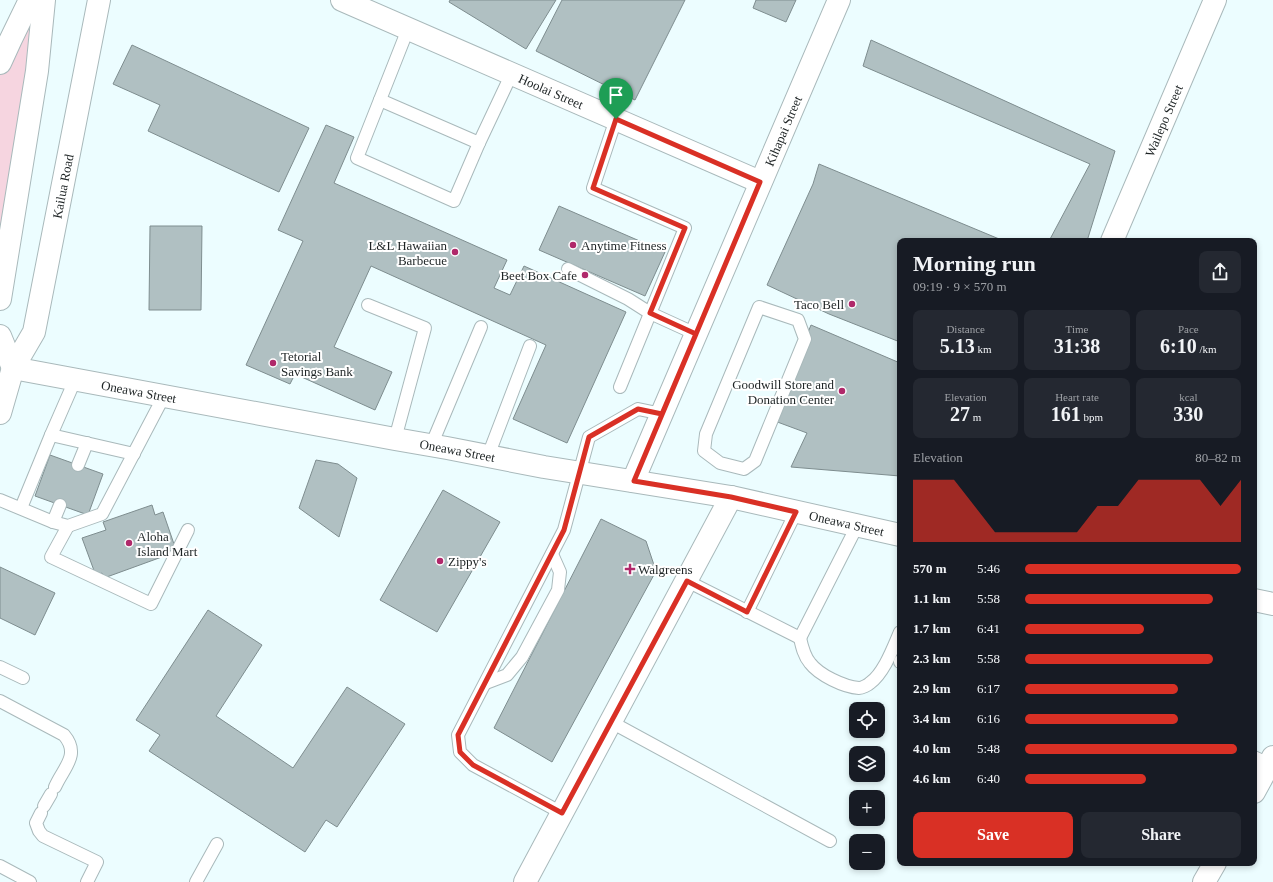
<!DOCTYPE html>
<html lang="en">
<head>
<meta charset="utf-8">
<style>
  body { margin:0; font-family:"Times New Roman",serif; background:#242831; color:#f1f3f6; height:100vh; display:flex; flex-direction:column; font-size:15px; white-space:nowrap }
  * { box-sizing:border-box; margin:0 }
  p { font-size:13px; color:#9ea1a6 }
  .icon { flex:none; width:22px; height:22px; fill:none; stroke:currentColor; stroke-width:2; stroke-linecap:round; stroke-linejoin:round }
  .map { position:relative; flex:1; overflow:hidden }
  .details { position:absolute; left:897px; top:238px; width:360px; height:628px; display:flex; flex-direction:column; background:#171b24; border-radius:8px; box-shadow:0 2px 6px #0003 }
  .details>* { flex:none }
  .buttons { position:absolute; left:849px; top:702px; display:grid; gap:8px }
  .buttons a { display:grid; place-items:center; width:36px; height:36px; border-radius:8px; background:#171b24; box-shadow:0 2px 6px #0003; font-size:20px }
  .pin { position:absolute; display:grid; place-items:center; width:34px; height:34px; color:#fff; margin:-41px -17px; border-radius:50% 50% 50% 0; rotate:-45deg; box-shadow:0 0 4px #0007 }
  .pin .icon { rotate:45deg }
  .round { display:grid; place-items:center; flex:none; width:42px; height:42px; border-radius:8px; background:#242831 }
  .overview { display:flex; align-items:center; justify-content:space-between; height:68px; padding:0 16px }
  h1 { font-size:22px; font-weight:700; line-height:30px }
  .metrics { display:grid; grid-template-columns:repeat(3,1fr); gap:6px; height:68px; padding:4px 16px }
  .metrics div { display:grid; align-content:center; border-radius:8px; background:#242831; text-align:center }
  .metrics b { font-size:20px; font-weight:700 }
  .metrics small { font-size:11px; font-weight:400 }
  .metrics p { font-size:11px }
  .chart { height:112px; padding:8px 16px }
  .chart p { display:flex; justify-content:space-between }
  .chart svg { width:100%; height:72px; margin-top:4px; fill:#d93025; opacity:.7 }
  .primary-button { display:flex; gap:8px; margin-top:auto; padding:8px 16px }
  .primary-button a { flex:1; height:46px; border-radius:8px; background:#d93025; color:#fff; font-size:16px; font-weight:700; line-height:46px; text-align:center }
  .primary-button a+a { background:#242831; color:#f1f3f6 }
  ul { padding:0 16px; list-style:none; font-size:13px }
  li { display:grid; grid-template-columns:64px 48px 1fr; align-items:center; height:30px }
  li i { height:10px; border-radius:5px; background:#d93025 }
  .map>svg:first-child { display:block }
  .green { fill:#f6d5e0 }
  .building { fill:#b0c0c2; stroke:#7e8d8f }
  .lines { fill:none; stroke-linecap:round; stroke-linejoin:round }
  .service-casing { stroke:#a9b9bb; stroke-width:14 }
  .minor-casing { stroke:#a9b9bb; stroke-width:24 }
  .tertiary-casing { stroke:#a9b9bb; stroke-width:24 }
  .secondary-casing { stroke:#a9b9bb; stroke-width:24 }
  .service { stroke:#fff; stroke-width:12 }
  .minor { stroke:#fff; stroke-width:22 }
  .tertiary { stroke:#fff; stroke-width:22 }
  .secondary { stroke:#fff; stroke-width:22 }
  .route-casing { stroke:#fff; stroke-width:8 }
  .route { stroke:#d93025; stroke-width:5 }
  .poi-dot { fill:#b0286a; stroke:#fff; stroke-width:1.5 }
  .labels { text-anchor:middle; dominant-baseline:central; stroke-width:4; stroke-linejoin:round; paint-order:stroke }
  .street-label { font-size:13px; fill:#1d2324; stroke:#fff }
  .poi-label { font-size:13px; fill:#1d2324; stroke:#fff; text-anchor:start }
</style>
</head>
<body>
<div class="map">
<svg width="1273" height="882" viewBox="0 0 1273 882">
  <rect width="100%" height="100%" fill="#ecfdff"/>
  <path class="green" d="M44 0 0 299V63Z"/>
  <g class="building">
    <path d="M450 0H556L526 49 449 2Z"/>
    <path d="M562 0H685L635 100 536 51Z"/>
    <path d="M756 0H796L786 22 753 8Z"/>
    <path d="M871 40 1115 151 1087 241H1049L1090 164 863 66Z"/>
    <path d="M132 45 309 128 279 192 148 131 160 105 113 84Z"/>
    <path d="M326 125 354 137 334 183 507 260 494 288 510 295 524 266 626 312 567 443 513 419 546 345 371 266 334 347 392 372 375 410 295 374 290 384 246 365 303 241 278 230Z"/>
    <path d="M819 164 1004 241H900V342L829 314 767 285 813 184Z"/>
    <path d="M559 206 665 252 645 296 539 250Z"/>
    <path d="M150 226H202L201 310H149Z"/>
    <path d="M811 325 900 363V476L791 467 807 433 772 420Z"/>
    <path d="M50 455 103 474 88 515 35 496Z"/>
    <path d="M316 460 338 464 357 478 339 537 299 508Z"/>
    <path d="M443 490 500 522 437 632 380 600Z"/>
    <path d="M152 505 155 515 163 512 175 547 169 549 170 554 104 578 102 573 96 576 82 538 106 530 103 522Z"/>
    <path d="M601 519 646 541 656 571 552 762 494 728Z"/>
    <path d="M0 567 55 593 35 635 0 618Z"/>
    <path d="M208 610 262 645 216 716 293 768 347 687 405 724 337 827 326 820 305 852 149 751 160 735 136 720Z"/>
  </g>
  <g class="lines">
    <g class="service-casing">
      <g id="service">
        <path d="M408 29 357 158 454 201 479 143 512 73"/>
        <path d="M380 100 479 143"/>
        <path d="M616 119 593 188 685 228 620 387"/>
        <path d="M568 269 628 299 650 313 696 334"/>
        <path d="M368 305 425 328 395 439"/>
        <path d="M759 307 798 320 805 339 755 461 744 469 720 463 704 451 706 434Z"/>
        <path d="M75 380 51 435 134 454"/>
        <path d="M431 446 481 327"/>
        <path d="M488 456 530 346"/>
        <path d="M78 465 87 443"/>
        <path d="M0 500 53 522 68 526 102 514 164 396"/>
        <path d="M21 508 51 435"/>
        <path d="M53 522 60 505"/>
        <path d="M68 526 51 557 151 604 188 530"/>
        <path d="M687 581 800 638 857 526"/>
        <path d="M747 612 796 512"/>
        <path d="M800 638C802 647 804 656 810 663 819 675 844 687 859 688 862 688 868 685 870 683 884 673 893 648 900 632"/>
        <path d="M900 661V662"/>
        <path d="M0 667 23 678"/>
        <path d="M486 683 507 675 522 657 558 590 560 572 552 554"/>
        <path d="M0 701 64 735C81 755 63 768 55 787"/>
        <path d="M611 722 830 841"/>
        <path d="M1254 757 1269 764"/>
        <path d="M44 806 51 794"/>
        <path d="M41 813 36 823 39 831 43 836 97 862 87 882"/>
        <path d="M562 813 473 765 460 752 458 735 564 530 589 437 638 409 662 414"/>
        <path d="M0 866 30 882"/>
        <path d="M196 882 217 844"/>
      </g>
    </g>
    <g class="minor-casing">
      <g id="minor">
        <path id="s1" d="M342 0 760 182"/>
        <path id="s2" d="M1112 241 1215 0"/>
        <path d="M1254 792 1273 757"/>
        <path d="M525 882 731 497"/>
        <path d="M1204 882 1215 863"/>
      </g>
    </g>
    <g class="tertiary-casing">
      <g id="tertiary">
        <path id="s3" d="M633 481 839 0"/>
      </g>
    </g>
    <g class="secondary-casing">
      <g id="secondary">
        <path d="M0 63 11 39 30 0"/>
        <path d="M0 299 37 71 44 0"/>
        <path d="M0 336 13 368"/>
        <path id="s4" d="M13 368 395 439 447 448 544 467 731 497 900 535"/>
        <path id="s5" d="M0 413 13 368 34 332 99 0"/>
        <path d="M1254 600 1273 604"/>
      </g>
    </g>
    <use href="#service" class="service"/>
    <use href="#minor" class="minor"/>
    <use href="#tertiary" class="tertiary"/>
    <use href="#secondary" class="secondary"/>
  </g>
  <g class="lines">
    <g class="route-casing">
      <path id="route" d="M616 119 593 188 685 228 650 313 696 334 662 414 638 409 589 437 564 530 458 735 460 752 473 765 562 813 687 581 747 612 796 512 731 497 634 481 760 182 616 119"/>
    </g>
    <use href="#route" class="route"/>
  </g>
  <g class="poi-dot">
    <circle cx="573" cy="245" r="4"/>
    <circle cx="455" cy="252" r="4"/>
    <circle cx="585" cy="275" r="4"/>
    <circle cx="852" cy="304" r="4"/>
    <circle cx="273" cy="363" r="4"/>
    <circle cx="842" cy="391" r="4"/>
    <circle cx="129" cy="543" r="4"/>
    <circle cx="440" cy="561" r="4"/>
    <path d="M628 563h4v4h4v4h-4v4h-4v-4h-4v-4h4z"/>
  </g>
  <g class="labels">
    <g class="street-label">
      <text stroke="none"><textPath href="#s1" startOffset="228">Hoolai Street</textPath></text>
      <text stroke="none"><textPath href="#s2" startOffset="131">Wailepo Street</textPath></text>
      <text stroke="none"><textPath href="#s3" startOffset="381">Kihapai Street</textPath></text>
      <text stroke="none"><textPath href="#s5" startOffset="237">Kailua Road</textPath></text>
      <text stroke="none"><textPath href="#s4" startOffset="128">Oneawa Street</textPath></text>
      <text stroke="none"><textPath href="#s4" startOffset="452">Oneawa Street</textPath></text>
      <text stroke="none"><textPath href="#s4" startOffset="848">Oneawa Street</textPath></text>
    </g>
    <g class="poi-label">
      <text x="447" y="245" text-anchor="end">L&amp;L Hawaiian<tspan x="447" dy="15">Barbecue</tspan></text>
      <text x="581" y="245">Anytime Fitness</text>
      <text x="577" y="275" text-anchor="end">Beet Box Cafe</text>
      <text x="844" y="304" text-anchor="end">Taco Bell</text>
      <text x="281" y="356">Tetorial<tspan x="281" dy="15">Savings Bank</tspan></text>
      <text x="834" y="384" text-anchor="end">Goodwill Store and<tspan x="834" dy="15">Donation Center</tspan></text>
      <text x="137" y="536">Aloha<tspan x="137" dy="15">Island Mart</tspan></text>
      <text x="448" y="561">Zippy's</text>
      <text x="638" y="569">Walgreens</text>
    </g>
  </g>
</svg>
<div class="buttons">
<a><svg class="icon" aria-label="locate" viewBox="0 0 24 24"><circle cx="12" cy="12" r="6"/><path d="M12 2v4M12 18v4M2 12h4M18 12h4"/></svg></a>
<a><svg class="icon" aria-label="layers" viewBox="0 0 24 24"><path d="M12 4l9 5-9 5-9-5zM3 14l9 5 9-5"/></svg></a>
<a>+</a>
<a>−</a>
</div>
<div class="pin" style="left:616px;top:119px;background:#1e9e55"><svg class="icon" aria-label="arrive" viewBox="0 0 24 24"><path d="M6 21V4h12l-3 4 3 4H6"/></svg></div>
<section class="details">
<div class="overview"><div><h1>Morning run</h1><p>09:19 · 9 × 570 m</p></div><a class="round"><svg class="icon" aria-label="share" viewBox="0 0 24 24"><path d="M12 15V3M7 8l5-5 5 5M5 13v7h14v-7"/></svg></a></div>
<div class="metrics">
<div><p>Distance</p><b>5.13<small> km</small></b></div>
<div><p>Time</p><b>31:38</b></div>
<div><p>Pace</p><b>6:10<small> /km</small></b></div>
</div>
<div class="metrics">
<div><p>Elevation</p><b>27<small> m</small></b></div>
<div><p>Heart rate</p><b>161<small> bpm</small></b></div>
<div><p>kcal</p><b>330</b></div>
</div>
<div class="chart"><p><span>Elevation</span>80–82 m</p>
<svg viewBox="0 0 160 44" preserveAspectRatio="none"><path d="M0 44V6L10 6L20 6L30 22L40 38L50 38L60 38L70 38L80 38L90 22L100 22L110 6L120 6L130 6L140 6L150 22L160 6V44z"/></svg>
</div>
<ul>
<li><b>570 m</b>5:46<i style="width:100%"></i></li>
<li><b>1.1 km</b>5:58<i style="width:87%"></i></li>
<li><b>1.7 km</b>6:41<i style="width:55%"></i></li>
<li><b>2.3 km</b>5:58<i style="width:87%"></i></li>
<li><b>2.9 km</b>6:17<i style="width:71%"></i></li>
<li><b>3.4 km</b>6:16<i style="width:71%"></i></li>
<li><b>4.0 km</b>5:48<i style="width:98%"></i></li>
<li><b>4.6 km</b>6:40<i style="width:56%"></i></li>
</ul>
<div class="primary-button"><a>Save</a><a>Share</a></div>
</section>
</div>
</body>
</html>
